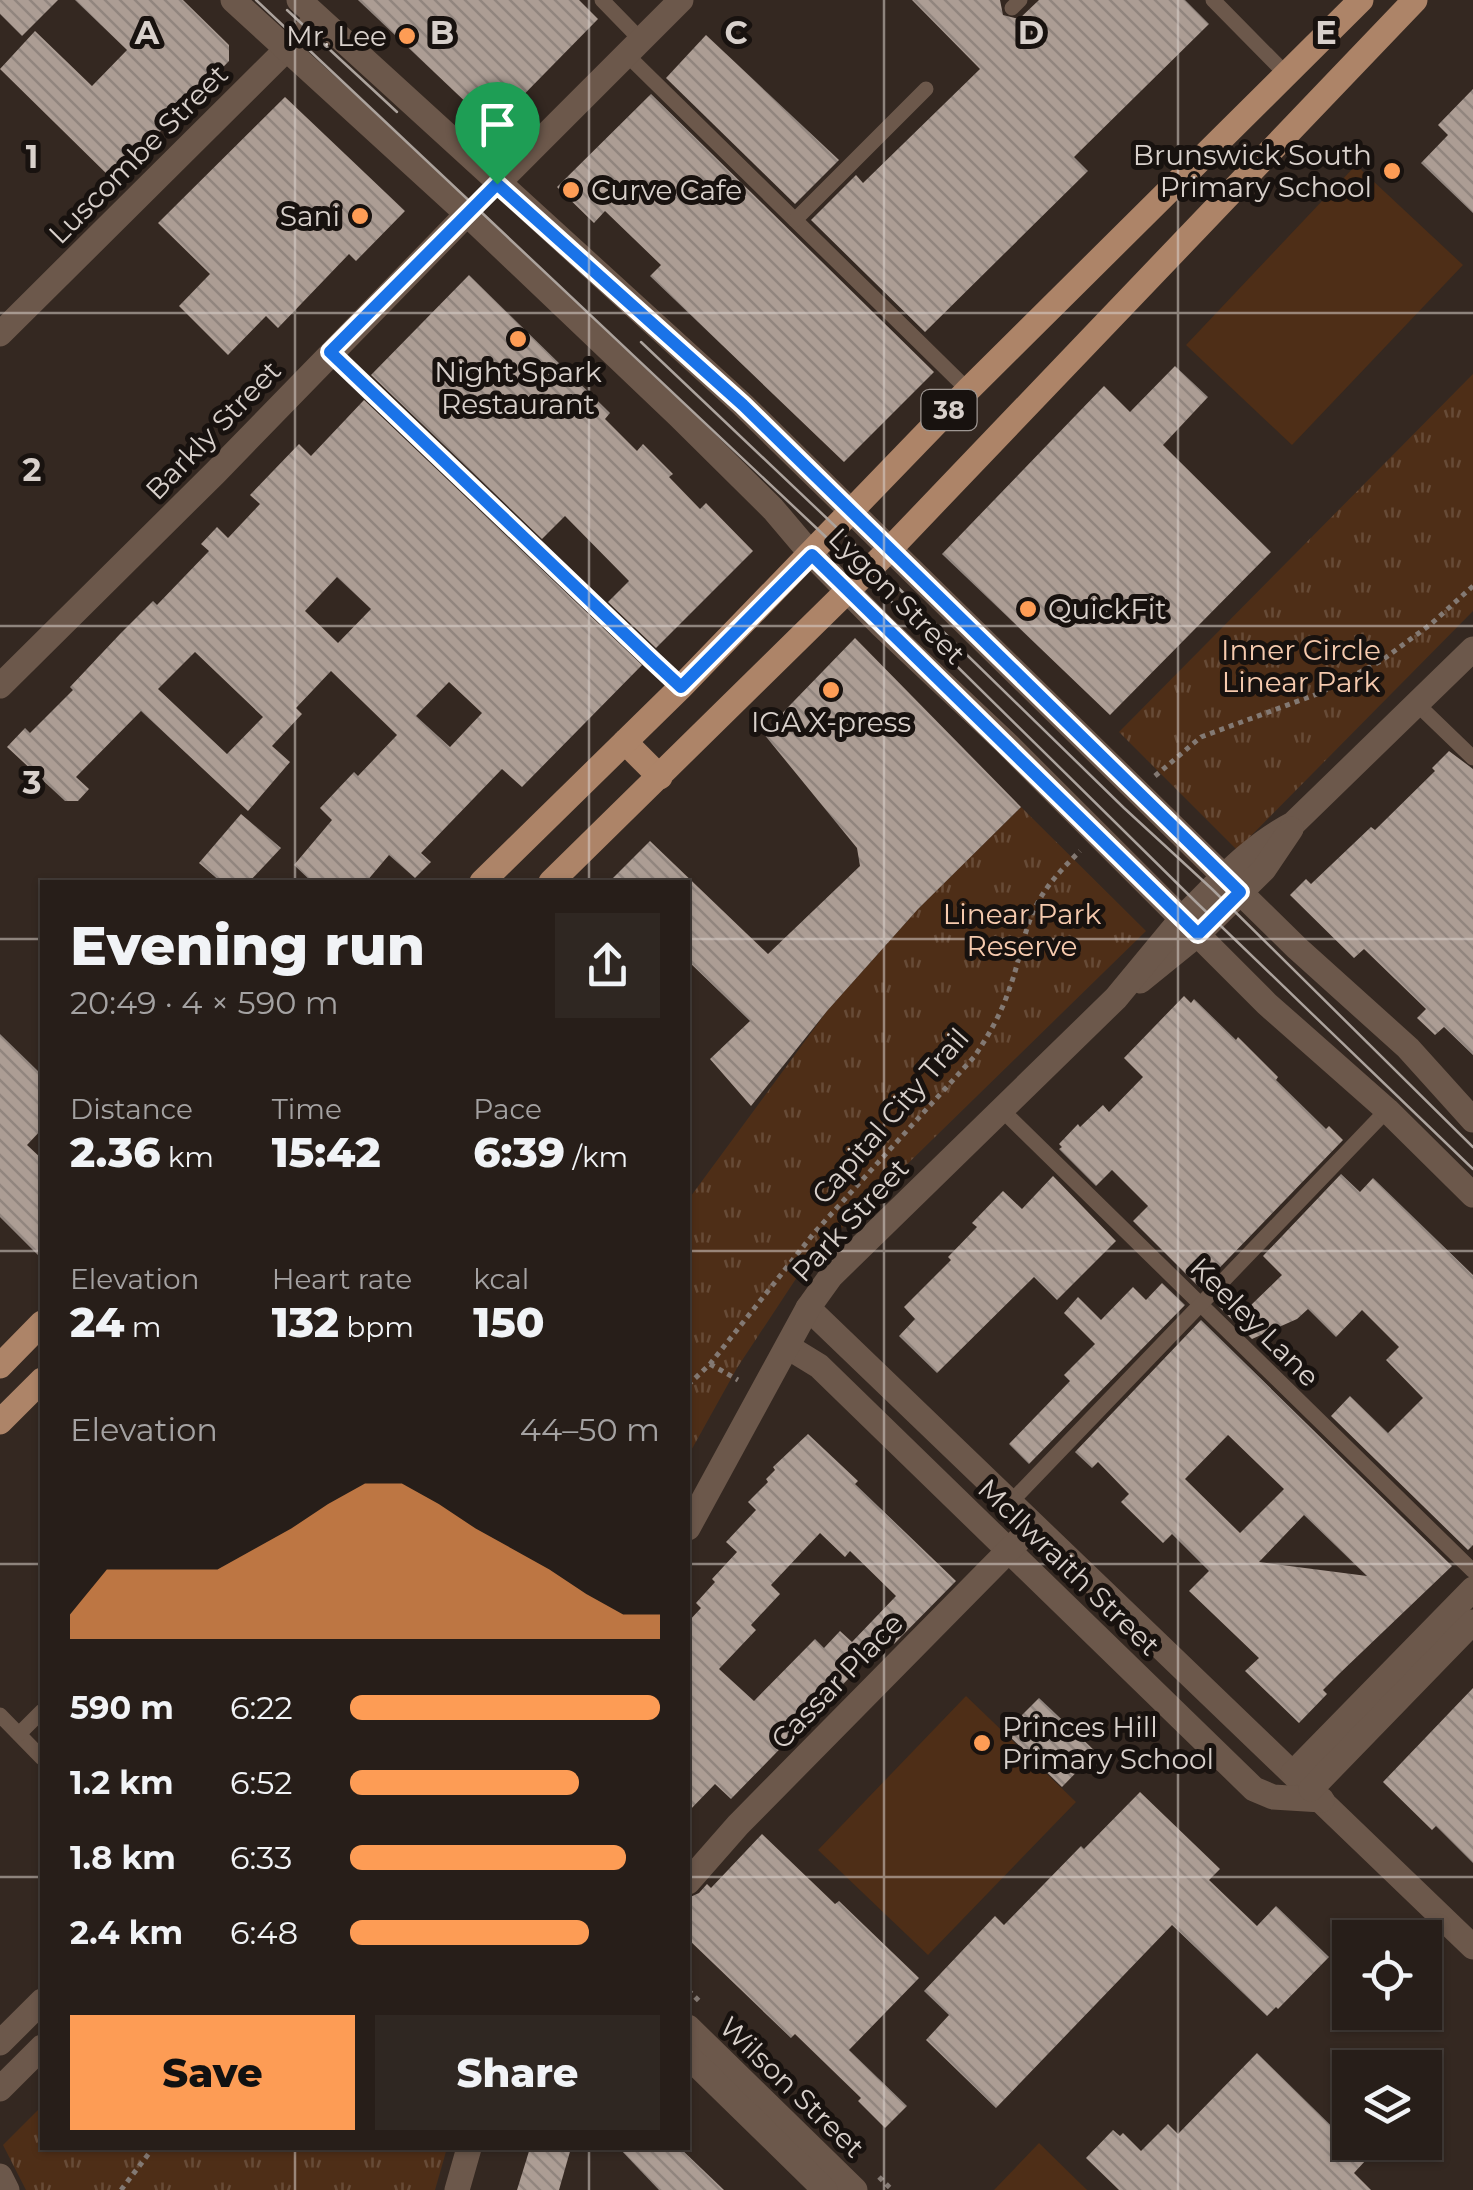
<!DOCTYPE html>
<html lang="en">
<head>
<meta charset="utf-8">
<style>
  body { margin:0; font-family:Montserrat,sans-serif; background:#2f2722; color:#f1f3f6; height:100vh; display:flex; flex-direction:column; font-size:38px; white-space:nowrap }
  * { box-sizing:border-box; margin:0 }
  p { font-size:32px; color:#a4a2a2 }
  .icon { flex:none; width:55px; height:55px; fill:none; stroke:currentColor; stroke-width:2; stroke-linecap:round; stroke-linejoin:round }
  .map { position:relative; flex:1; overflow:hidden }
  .details { position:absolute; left:40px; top:880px; width:650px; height:1270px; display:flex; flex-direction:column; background:#271e19; border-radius:0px; box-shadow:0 2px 8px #0004,0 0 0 2px #433c38 }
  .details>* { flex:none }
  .controls { position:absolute; left:1332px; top:1920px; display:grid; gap:20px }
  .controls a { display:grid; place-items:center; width:110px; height:110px; border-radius:0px; background:#271e19; box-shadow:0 2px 8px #0004,0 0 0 2px #433c38; font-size:50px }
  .pin { position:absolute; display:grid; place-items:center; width:85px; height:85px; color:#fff; margin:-102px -42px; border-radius:50% 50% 50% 0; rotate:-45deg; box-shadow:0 0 10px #0007 }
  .pin .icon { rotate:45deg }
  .round { display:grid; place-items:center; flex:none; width:105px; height:105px; border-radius:0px; background:#2f2722 }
  .summary { display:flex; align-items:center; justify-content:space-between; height:170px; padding:0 30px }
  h1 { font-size:55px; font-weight:800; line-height:75px }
  .stats { display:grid; grid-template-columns:repeat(3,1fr); gap:15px; height:170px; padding:10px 30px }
  .stats div { display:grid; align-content:center }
  .stats b { font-size:42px; font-weight:800 }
  .stats small { font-size:28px; font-weight:400 }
  .stats p { font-size:28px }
  .chart { height:280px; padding:20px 30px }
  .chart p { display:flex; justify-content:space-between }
  .chart svg { width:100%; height:180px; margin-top:10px; fill:#fd9c55; opacity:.7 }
  .cta { display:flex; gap:20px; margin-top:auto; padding:20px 30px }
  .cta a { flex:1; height:115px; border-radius:0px; background:#fd9c55; color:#111; font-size:40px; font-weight:800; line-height:115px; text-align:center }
  .cta a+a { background:#2f2722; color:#f1f3f6 }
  ul { padding:0 30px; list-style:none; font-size:32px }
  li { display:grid; grid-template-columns:160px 120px 1fr; align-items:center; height:75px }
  li i { height:25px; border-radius:12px; background:#fd9c55 }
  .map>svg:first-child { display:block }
  .grass { fill:#4e2e17 }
  .park { fill:url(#park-tufts) }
  .building { fill:url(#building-back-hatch); fill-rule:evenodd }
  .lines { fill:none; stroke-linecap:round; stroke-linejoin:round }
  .path { stroke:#837973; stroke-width:5; stroke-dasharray:5 5; stroke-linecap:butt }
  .service { stroke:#6c584b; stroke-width:15 }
  .minor { stroke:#6c584b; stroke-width:25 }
  .tertiary { stroke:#6c584b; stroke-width:25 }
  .primary { stroke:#ad8468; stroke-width:25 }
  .tram { stroke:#aca39d; stroke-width:2.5 }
  .route-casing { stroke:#fff; stroke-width:20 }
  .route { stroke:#1a73e8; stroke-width:12 }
  .grid { fill:none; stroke:#d8d0cb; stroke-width:2.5; stroke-opacity:0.55 }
  .poi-dot { fill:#fd9c55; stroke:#18120f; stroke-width:4 }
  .labels { text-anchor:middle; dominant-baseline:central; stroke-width:10; stroke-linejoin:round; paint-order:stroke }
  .shield { fill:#18120f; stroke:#9e9793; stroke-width:2.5 }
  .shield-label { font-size:25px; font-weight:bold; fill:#d8d0cb }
  .poi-label { font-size:28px; fill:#d8d0cb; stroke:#18120f; text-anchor:end }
  .street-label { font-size:28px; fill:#d8d0cb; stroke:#18120f }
  .park-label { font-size:28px; fill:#f6caae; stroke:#18120f }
  .grid-label { font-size:32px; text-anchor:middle; font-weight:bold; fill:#d8d0cb; stroke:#18120f; stroke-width:10; stroke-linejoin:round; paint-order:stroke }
</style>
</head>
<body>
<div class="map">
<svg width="1473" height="2190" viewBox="0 0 1473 2190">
  <defs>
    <pattern id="park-tufts" width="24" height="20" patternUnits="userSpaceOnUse" patternTransform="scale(2.5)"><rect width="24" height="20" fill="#4e2e17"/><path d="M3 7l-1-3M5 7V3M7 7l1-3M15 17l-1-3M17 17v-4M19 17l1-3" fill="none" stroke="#674b37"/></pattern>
    <pattern id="building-back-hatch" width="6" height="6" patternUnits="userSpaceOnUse" patternTransform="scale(2.5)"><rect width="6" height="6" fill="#ac9d94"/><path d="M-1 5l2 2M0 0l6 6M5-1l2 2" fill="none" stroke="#91857e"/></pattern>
  </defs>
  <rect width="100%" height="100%" fill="#342821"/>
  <g class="grass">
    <path d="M1356 165 1463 265 1292 445 1186 345Z"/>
    <path d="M966 1696 1076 1802 928 1955 818 1850Z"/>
    <path d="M1039 2143 1087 2190H994Z"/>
  </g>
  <g class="park">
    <path d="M1473 374V611L1237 850 1119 732Z"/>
    <path d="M1021 807 1146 931 807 1262 737 1368 688 1456V1200L827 1011 918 909Z"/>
    <path d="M42 2106V2148H447L435 2190H26L3 2145Z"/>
  </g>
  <g class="building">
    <path d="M0 0H58L22 36 0 14Z"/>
    <path d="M75 0H183L229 45V61L113 180 0 69 35 31 92 86 127 50Z"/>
    <path d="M358 0H579L598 19 492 127Z"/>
    <path d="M912 0H1000L1003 15 1019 19 1039 0H1185L1209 24 1074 157 1088 171 925 332 811 220 856 175 863 183 980 69Z"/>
    <path d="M706 35 839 160 795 204 666 78Z"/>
    <path d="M1473 89V213L1421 163 1448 135 1438 125Z"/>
    <path d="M651 94 934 372 844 462 650 276 661 265 605 211 594 223 557 187Z"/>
    <path d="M285 97 405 211 356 261 349 254 278 328 266 316 228 355 179 306 210 274 158 223Z"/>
    <path d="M469 275 610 413 605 419 637 451 643 444 673 474 669 477 700 509 706 503 753 551 656 648 608 602 629 581 565 516 542 539 371 375Z"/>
    <path d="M1175 366 1208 397 1163 445 1271 552 1110 715 942 554 1104 386 1130 412Z"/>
    <path d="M364 400 642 665 522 787 502 769 421 853 431 862 415 878 389 855 366 882H312L294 865 332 820 320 808 354 772 358 776 397 735 331 671 296 708 302 714 272 746 290 762 248 811 141 711 76 777 89 789 78 801H65L7 747 25 728 30 733 73 690 70 687 120 634 153 601 157 605 209 551 201 544 217 527 228 538 260 504 250 495 299 444 311 456ZM337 577 371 609 338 643 305 611ZM195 652 263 717 227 754 158 689ZM449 682 482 713 450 747 416 716Z"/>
    <path d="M855 638 1021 807 918 909 827 1011 751 1106 710 1059 750 1021 688 961V882H609L650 841 768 954 860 866 857 848 763 733Z"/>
    <path d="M1449 751 1473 769V1055L1444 1027 1435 1035 1417 1018 1426 1009 1364 949 1354 958 1290 895 1306 879 1311 884 1371 827 1375 830 1435 771 1432 768Z"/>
    <path d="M241 814 281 848 249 882H221L199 863Z"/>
    <path d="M1184 996 1191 1003 1194 999 1236 1040 1238 1037 1278 1077 1276 1080 1326 1129 1329 1126 1343 1140 1200 1288 1133 1221 1148 1206 1112 1170 1096 1186 1059 1149 1062 1147 1059 1144 1078 1124 1080 1127 1103 1105 1109 1112 1143 1077 1124 1058Z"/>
    <path d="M0 1034 42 1075V1129L27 1145 42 1159V1259L0 1217Z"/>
    <path d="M1341 1174 1360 1192 1373 1178 1473 1275V1545L1468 1550 1331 1416 1350 1396 1388 1433 1423 1398 1386 1360 1399 1347 1362 1310 1336 1337 1308 1309 1297 1319 1252 1339 1216 1304 1231 1289 1249 1307 1282 1275 1263 1256Z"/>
    <path d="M1053 1176 1116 1241 1057 1300 1034 1277 937 1373 899 1336 915 1319 904 1307 951 1260 948 1257 977 1227 972 1223 1003 1191 1022 1209Z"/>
    <path d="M1162 1283 1185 1305 1029 1464 1009 1444 1070 1381 1064 1375 1095 1344 1064 1313 1078 1297 1101 1320 1133 1287 1146 1300Z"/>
    <path d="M1201 1320 1452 1566 1340 1673 1323 1690 1327 1694 1299 1723 1245 1671 1259 1658 1189 1591 1209 1571 1172 1534 1163 1543 1121 1502 1129 1494 1098 1462 1092 1468 1075 1452ZM1228 1435 1284 1489 1240 1533 1185 1479ZM1304 1515 1367 1576 1259 1562Z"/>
    <path d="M808 1434 858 1481 855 1484 956 1581 894 1644 888 1638 731 1799 715 1784 688 1812V1622L701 1608 696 1603 715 1582 712 1579 737 1552 726 1542 756 1510 748 1502 768 1482 766 1479 775 1470 773 1467ZM820 1533 845 1557 850 1551 896 1596 852 1642 840 1631 824 1648 815 1639 754 1701 719 1669 756 1630 751 1625 780 1594 771 1585Z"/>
    <path d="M1473 1688V1863L1436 1826 1432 1830 1383 1782Z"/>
    <path d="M1039 1698 1096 1752 1062 1787 1005 1732Z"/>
    <path d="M1140 1792 1220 1869 1209 1880 1257 1926 1276 1906 1329 1957 1278 2009 1276 2007 1267 2016 1172 1925 996 2108 926 2040 949 2015 924 1991 995 1916 1004 1925 1081 1846 1084 1849Z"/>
    <path d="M762 1834 835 1904 839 1901 919 1978 849 2050 907 2106 885 2128 858 2101 861 2098 795 2034 791 2038 688 1939V1898L699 1893 707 1884 711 1888Z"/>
    <path d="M1257 2053 1366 2160 1354 2173 1371 2190H1119L1086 2158 1113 2130 1120 2136 1123 2133 1141 2151 1168 2124 1178 2134Z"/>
    <path d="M530 2148H571L559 2190H517Z"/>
    <path d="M619 2148H680L724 2190H659Z"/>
  </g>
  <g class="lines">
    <g class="path">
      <path d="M1155 776 1201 737 1320 693 1381 661 1431 624 1473 586"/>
      <path d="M710 1364 738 1380"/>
      <path d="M688 1385 710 1364 814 1233 974 1057C989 1035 1002 1012 1010 987 1020 960 1023 932 1036 906 1047 884 1063 868 1080 851"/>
      <path d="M688 1990 700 2002"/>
      <path d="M879 2177 892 2190"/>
      <path d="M121 2190 153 2148"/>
    </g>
    <g class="service">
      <path d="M602 0 640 39"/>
      <path d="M1213 0 1286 74"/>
      <path d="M1012 8 1020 0"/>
      <path d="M626 54 968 390"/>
      <path d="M795 220 926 89"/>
      <path d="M330 352 681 687"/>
      <path d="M1417 704 1473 758"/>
      <path d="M1001 1109 1473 1571"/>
      <path d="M1010 1503 1387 1110"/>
      <path d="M0 1715 42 1758"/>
      <path d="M19 1734 42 1711"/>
    </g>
    <g class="minor">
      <path d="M497 184 681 0"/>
      <path d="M0 334 318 18"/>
      <path d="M0 686 215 473 467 214"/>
      <path d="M1140 981 1198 934"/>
      <path d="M808 1308 1473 1947"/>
      <path d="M788 1347 819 1366 1254 1789 1273 1797 1322 1800"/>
      <path d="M688 1528 808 1308 831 1276 1116 998 1183 917"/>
      <path d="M1293 1773 1473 1589"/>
      <path d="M1311 1789 1473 1622"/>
      <path d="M688 1882 738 1825 1019 1540"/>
      <path d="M688 2027 855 2190"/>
      <path d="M0 2043 42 2001"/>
      <path d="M688 2056 825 2190"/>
      <path d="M0 2089 42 2047"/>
      <path d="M0 2176 7 2190"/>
      <path d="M457 2190 469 2148"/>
    </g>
    <g class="tertiary">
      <path d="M233 0 467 214 679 416 773 509 812 555 882 626 1005 742 1267 1004 1387 1110 1473 1195"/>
      <path d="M299 0 743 405 1297 948 1408 1048 1473 1120"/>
      <path d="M1183 917C1217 884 1250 846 1293 824L1473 649"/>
      <path d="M1198 934 1264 869 1291 829"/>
    </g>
    <g class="primary">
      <path d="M625 742 660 777"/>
      <path d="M482 882 681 687 968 390 1361 0"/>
      <path d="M551 882 890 549 1415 0"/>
      <path d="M0 1366 42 1323"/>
      <path d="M0 1422 42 1380"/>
    </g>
    <g class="tram">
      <path d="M256 0 827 538 1197 903 1473 1169"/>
      <path d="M287 10 397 112"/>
      <path d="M641 342 855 545"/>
      <path d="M883 573 1124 808 1212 889 1473 1147"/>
    </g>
  </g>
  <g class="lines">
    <g class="route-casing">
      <path id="route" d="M497 184 743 405 1240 892 1198 934 812 555 681 687 652 660 330 352Z"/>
    </g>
    <use href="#route" class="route"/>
  </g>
  <path class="grid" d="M295 0V882M589 0V882M884 0V2190M1178 0V2190M0 313H1473M0 626H1473M0 939H42M688 939H1473M0 1251H42M688 1251H1473M0 1564H42M688 1564H1473M0 1877H42M688 1877H1473M295 2148V2190M589 2148V2190"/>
  <g class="poi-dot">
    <circle cx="407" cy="36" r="10"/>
    <circle cx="1392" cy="171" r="10"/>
    <circle cx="571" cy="190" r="10"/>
    <circle cx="360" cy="216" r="10"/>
    <circle cx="518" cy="339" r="10"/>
    <circle cx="1028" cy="609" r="10"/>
    <circle cx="831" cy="690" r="10"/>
    <circle cx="982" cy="1743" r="10"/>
  </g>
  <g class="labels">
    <rect class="shield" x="921.5" y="390" width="55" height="40" rx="8"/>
    <g class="shield-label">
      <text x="949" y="410">38</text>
    </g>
    <g class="poi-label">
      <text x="387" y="36">Mr. Lee</text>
      <text x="1372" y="155">Brunswick South<tspan x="1372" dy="32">Primary School</tspan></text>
      <text x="591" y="190" text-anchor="start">Curve Cafe</text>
      <text x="340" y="216">Sani</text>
      <text x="518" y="372" text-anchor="middle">Night Spark<tspan x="518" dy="32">Restaurant</tspan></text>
      <text x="1048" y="609" text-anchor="start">QuickFit</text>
      <text x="831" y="722" text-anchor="middle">IGA X-press</text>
      <text x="1002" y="1727" text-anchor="start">Princes Hill<tspan x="1002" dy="32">Primary School</tspan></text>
    </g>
    <g class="street-label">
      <text transform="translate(138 154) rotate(-45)">Luscombe Street</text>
      <text transform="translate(213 430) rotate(-46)">Barkly Street</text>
      <text transform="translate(897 596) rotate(45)">Lygon Street</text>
      <text transform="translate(890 1116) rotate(-49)">Capital City Trail</text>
      <text transform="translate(850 1220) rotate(-47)">Park Street</text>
      <text transform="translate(1255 1322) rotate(45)">Keeley Lane</text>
      <text transform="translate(1069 1567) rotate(44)">McIlwraith Street</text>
      <text transform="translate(837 1681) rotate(-46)">Cassar Place</text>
      <text transform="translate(792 2087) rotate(44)">Wilson Street</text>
    </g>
    <g class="park-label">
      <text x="1301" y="650">Inner Circle<tspan x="1301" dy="32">Linear Park</tspan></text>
      <text x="1022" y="914">Linear Park<tspan x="1022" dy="32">Reserve</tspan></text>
    </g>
  </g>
  <g class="grid-label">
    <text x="147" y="44">A</text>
    <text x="442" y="44">B</text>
    <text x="736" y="44">C</text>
    <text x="1031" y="44">D</text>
    <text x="1326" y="44">E</text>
    <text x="32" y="168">1</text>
    <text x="32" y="481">2</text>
    <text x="32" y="794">3</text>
  </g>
</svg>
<div class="controls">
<a><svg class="icon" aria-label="locate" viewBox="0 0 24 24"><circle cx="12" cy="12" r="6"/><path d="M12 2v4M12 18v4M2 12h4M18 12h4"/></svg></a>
<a><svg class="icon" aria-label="layers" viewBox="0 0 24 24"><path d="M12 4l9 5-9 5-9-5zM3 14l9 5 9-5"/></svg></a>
</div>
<div class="pin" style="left:497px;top:184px;background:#1e9e55"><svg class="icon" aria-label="arrive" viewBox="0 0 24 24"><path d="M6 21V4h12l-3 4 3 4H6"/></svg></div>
<section class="details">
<div class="summary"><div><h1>Evening run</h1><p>20:49 · 4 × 590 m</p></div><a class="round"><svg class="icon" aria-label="share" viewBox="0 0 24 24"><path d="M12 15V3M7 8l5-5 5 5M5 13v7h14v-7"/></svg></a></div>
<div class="stats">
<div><p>Distance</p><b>2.36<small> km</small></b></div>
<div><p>Time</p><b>15:42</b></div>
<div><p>Pace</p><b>6:39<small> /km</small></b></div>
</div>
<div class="stats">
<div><p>Elevation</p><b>24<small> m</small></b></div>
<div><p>Heart rate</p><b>132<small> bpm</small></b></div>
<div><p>kcal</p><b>150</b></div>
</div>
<div class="chart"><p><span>Elevation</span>44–50 m</p>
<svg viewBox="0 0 160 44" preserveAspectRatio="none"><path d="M0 44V38L10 27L20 27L30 27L40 27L50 22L60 17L70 11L80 6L90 6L100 11L110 17L120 22L130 27L140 33L150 38L160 38V44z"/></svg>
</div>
<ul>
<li><b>590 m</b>6:22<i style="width:100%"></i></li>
<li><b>1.2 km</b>6:52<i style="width:74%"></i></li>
<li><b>1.8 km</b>6:33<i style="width:89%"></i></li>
<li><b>2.4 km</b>6:48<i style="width:77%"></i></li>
</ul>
<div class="cta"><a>Save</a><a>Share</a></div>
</section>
</div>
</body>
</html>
